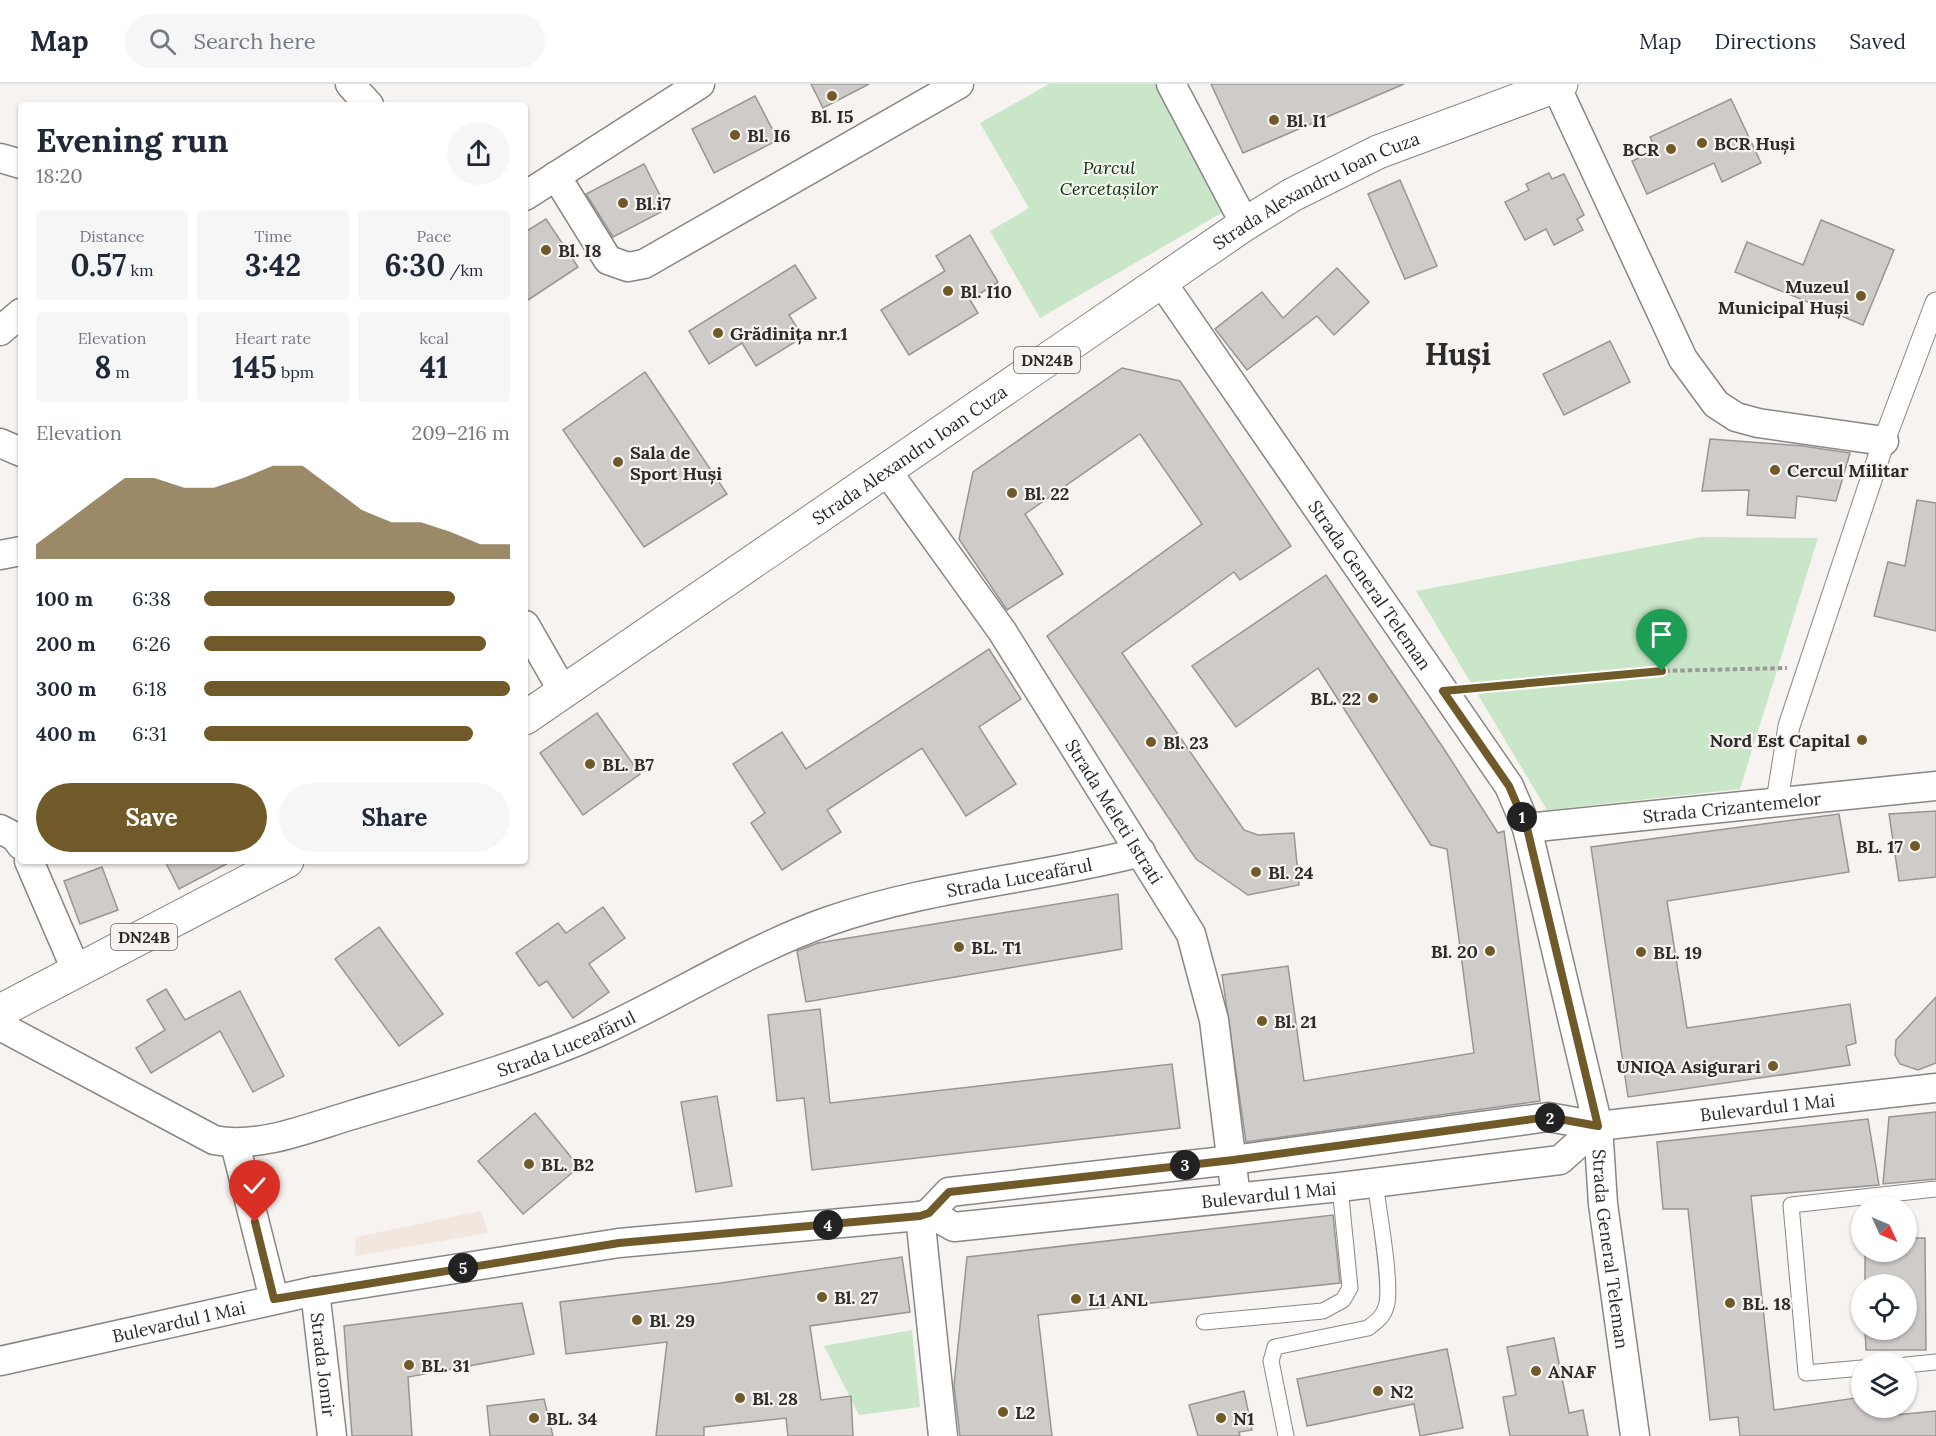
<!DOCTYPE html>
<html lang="en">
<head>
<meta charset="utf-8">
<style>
  body { margin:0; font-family:Lora,serif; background:#f6f6f7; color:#1f2937; height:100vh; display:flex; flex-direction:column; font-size:22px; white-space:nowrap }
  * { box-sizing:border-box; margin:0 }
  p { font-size:20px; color:#747a83 }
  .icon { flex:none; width:33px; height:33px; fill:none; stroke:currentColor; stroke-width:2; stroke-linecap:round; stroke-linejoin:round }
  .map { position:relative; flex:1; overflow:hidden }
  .details { position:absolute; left:18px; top:18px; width:510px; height:762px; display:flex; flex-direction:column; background:#fff; border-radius:6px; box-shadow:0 2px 4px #0004 }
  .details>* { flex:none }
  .needle { width:39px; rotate:134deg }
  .fabs { position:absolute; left:1851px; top:1112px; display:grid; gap:12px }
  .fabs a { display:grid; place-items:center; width:66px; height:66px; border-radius:50%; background:#fff; box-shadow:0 2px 4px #0004; font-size:30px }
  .pin { position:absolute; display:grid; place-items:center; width:51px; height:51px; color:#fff; margin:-62px -26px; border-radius:50% 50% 50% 0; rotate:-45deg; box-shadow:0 0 6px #0007 }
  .pin .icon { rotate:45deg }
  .km { position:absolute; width:30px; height:30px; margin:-15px; border-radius:50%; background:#222; color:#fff; font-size:16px; line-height:30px; text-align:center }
  .round { display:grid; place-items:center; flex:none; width:63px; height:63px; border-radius:32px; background:#f6f6f7 }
  .head { display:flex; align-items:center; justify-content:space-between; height:102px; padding:0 18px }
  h1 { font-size:33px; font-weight:800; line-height:45px }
  .stats { display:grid; grid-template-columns:repeat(3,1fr); gap:9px; height:102px; padding:6px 18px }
  .stats div { display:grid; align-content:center; border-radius:6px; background:#f6f6f7; text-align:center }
  .stats b { font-size:30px; font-weight:800 }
  .stats small { font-size:16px; font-weight:400 }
  .stats p { font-size:16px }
  .chart { height:168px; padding:12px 18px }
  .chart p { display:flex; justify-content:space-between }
  .chart svg { width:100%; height:108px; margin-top:6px; fill:#705a29; opacity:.7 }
  .action { display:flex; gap:12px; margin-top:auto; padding:12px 18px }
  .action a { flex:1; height:69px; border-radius:36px; background:#705a29; color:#fff; font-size:24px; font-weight:800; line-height:69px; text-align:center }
  .action a+a { background:#f6f6f7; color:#1f2937 }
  ul { padding:0 18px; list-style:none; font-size:20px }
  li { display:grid; grid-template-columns:96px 72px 1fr; align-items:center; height:45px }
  li i { height:15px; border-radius:8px; background:#705a29 }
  header { display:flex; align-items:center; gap:36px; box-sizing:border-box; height:84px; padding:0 30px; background:#fff; border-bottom:2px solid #e0e1e3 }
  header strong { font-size:28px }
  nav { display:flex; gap:33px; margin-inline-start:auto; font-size:21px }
  .search { width:420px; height:54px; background:#f6f6f7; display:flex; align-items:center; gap:15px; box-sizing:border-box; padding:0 21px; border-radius:33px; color:#747a83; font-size:22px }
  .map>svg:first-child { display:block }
  .built { fill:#f2e7df }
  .green { fill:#c9e6c8 }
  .building { fill:#cfcbc9; stroke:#999593; stroke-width:1.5 }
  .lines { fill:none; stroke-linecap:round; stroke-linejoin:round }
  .service-casing { stroke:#898683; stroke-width:17 }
  .pedestrian-casing { stroke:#898683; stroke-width:23 }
  .minor-casing { stroke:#898683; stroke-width:31 }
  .trunk-casing { stroke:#898683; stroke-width:35 }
  .path { stroke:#9b9896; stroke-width:4; stroke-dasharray:4.5 3; stroke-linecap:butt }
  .service { stroke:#fff; stroke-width:15 }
  .pedestrian { stroke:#fff; stroke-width:21 }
  .minor { stroke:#fff; stroke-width:28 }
  .trunk { stroke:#fff; stroke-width:33 }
  .route-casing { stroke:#fff; stroke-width:12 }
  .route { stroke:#705a29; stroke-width:8 }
  .poi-dot { fill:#705a29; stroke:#f7f3f0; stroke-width:2 }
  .labels { text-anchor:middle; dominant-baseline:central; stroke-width:4.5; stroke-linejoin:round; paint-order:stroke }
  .shield { fill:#f7f3f0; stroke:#6a6765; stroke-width:1.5 }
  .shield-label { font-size:16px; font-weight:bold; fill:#2d2b2a }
  .poi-label { font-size:18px; font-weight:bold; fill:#2d2b2a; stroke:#f7f3f0; text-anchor:start }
  .park-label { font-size:18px; font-style:italic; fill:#05360a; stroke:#f7f3f0 }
  .street-label { font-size:18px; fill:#2d2b2a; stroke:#f7f3f0 }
  .town-label { font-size:30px; font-weight:bold; fill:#2d2b2a; stroke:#f7f3f0 }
</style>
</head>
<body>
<header>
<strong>Map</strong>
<div class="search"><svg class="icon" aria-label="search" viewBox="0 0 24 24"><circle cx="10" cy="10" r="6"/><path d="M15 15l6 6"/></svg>Search here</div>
<nav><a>Map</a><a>Directions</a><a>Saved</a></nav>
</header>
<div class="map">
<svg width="1936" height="1352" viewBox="0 0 1936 1352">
  <rect width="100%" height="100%" fill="#f7f3f0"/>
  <path class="built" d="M481 1127 488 1149 355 1172 356 1153Z"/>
  <g class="green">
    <path d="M1049 0H1156L1225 127 1040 234 990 147 1029 124 980 39Z"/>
    <path d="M1701 453 1818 454 1740 705 1547 726 1416 507Z"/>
    <path d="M912 1246 920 1323 859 1331 824 1262Z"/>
  </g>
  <g class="building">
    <path d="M811 0H869L823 24Z"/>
    <path d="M1211 0H1404L1243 69Z"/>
    <path d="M755 12 778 56 714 89 692 45Z"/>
    <path d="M1731 15 1761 79 1722 98 1714 79 1647 110 1632 77 1656 66 1650 53Z"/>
    <path d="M644 80 667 125 613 153 586 110Z"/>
    <path d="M1549 89 1552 95 1564 90 1584 131 1577 135 1583 146 1554 161 1546 145 1525 156 1505 118 1529 106 1526 100Z"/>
    <path d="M1400 96 1437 182 1405 195 1368 110Z"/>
    <path d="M546 135 578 183 525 218V148Z"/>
    <path d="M1821 136 1894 166 1863 241 1735 188 1747 158 1803 181Z"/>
    <path d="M970 151 998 198 970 216 978 229 909 271 881 226 945 187 936 172Z"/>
    <path d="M795 181 816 214 789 231 803 253 756 282 742 259 709 280 689 247Z"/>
    <path d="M1337 184 1369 218 1334 251 1317 232 1247 286 1215 245 1262 208 1283 234Z"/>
    <path d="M1610 257 1630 298 1564 331 1543 290Z"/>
    <path d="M1122 284 1180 297 1291 462 1240 496 1234 488 1122 569 1244 746 1258 751 1294 749 1299 801 1248 811 1196 775 1047 552 1202 440 1140 350 1025 430 1063 490 1007 526 959 455 973 388Z"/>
    <path d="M645 288 727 410 644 463 563 346Z"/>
    <path d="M1710 355 1803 362 1850 369 1836 417 1797 412 1795 434 1747 431 1749 406 1702 407Z"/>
    <path d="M1917 416 1936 419V547L1874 532 1888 478 1905 482Z"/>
    <path d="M1326 491 1444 665 1498 749 1504 747 1540 1017 1246 1058 1222 891 1288 882 1304 997 1474 969 1447 765 1431 761 1318 584 1236 643 1192 582Z"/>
    <path d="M989 565 1021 615 979 643 1016 700 966 732 922 664 827 726 841 748 782 786 751 739 765 729 733 680 782 648 806 685Z"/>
    <path d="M597 629 640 690 583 731 540 669Z"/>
    <path d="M1936 727V793L1899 797 1889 730Z"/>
    <path d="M1839 730 1849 788 1667 817 1687 944 1850 920 1856 959 1846 962 1850 981 1628 1013 1591 763Z"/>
    <path d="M165 777H232L179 805Z"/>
    <path d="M102 783 118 826 80 840 64 797Z"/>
    <path d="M1118 810 1122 865 806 918 797 867 818 859Z"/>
    <path d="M603 823 625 854 589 880 609 908 573 934 547 897 539 902 516 869 558 839 566 849Z"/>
    <path d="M379 843 443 930 399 962 335 875Z"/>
    <path d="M166 905 185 936 240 907 284 992 253 1008 220 947 151 989 136 964 165 946 147 916Z"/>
    <path d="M1936 913V979L1918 986 1900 980 1895 971 1896 956Z"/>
    <path d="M820 925 830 1019 1172 980 1180 1044 812 1086 804 1014 777 1017 768 931Z"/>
    <path d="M717 1012 732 1102 696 1108 681 1018Z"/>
    <path d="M1936 1028V1095L1883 1100 1889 1033Z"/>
    <path d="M535 1029 579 1083 523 1130 478 1077Z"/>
    <path d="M1868 1035 1879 1101 1751 1112 1774 1326 1862 1313V1323H1884L1885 1332 1936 1327V1352H1740L1738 1333 1710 1336 1688 1125H1663L1657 1058Z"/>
    <path d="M1333 1131 1340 1199 1038 1231 1052 1352H960L954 1301 967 1173Z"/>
    <path d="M1906 1154H1925L1926 1266H1866L1865 1245H1906V1200H1865V1167H1906Z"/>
    <path d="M902 1173 910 1228 810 1242 821 1316 851 1312 853 1352H788L786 1334 704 1343V1352H656L667 1258 566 1270 560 1218 721 1199Z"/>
    <path d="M522 1219 534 1270 408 1293 412 1352H352L344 1242Z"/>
    <path d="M1554 1254 1569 1329 1583 1326 1588 1352H1510L1503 1313 1516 1311 1507 1263Z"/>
    <path d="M1447 1265 1463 1344 1420 1352 1414 1320 1307 1342 1297 1295Z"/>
    <path d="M1244 1307 1252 1346 1239 1348 1240 1352H1198L1189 1321Z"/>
    <path d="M544 1315 553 1352H490L487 1322Z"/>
  </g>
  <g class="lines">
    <g class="service-casing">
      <g id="service">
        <path d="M1204 1238 1323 1227 1343 1216 1350 1204 1340 1103"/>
        <path d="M1906 1281 1936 1278"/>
        <path d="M1862 1284 1806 1289 1791 1121 1936 1105"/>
        <path d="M1286 1352 1271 1277 1275 1263 1368 1244C1376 1238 1383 1233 1386 1223 1393 1203 1378 1124 1375 1098"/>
      </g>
    </g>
    <g class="pedestrian-casing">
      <path id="pedestrian" d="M1777 717 1789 642 1884 357 1936 219"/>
    </g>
    <g class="minor-casing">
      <g id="minor">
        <path d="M350 0 369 21"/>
        <path d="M1171 0 1245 140"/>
        <path d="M1556 2 1683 275 1716 320 1736 333 1758 339 1884 357"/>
        <path d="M0 74 21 80"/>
        <path d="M556 92 608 176 628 183 644 180 959 0"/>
        <path d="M525 112 700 0"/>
        <path id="s1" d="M1161 197 1509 702 1527 744 1598 1042 1603 1120 1635 1352"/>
        <path d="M0 247 21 229"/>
        <path d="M0 359 21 368"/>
        <path id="s2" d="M886 386 1002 547 1191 850 1214 936 1236 1113"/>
        <path d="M0 471 21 467"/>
        <path d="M525 541 564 609"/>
        <path id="s3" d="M1527 744 1936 702"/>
        <path d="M0 745 15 753 21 761"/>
        <path d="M29 777 77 888"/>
        <path id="s4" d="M0 942 214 1056C259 1065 308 1044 352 1031 435 1006 520 983 599 948 676 913 749 865 829 837 929 802 1038 795 1141 768"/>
        <path d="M235 1060 274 1215"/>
        <path id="s5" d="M929 1129 954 1143 1340 1103 1560 1076 1598 1042"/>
        <path d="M920 1132 943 1352"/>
        <path id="s6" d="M315 1207 332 1352"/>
        <path id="s7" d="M0 1277 315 1207 619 1159 920 1132 929 1129 949 1108 1233 1076 1548 1033 1598 1042 1936 1004"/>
      </g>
    </g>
    <g class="trunk-casing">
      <g id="trunk">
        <path id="s8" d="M525 634 1245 140 1292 111 1378 68 1561 0"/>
        <path d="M0 927 287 777"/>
      </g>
    </g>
    <path class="path" d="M1471 604 1661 587 1787 584"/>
    <use href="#service" class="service"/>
    <use href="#pedestrian" class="pedestrian"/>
    <use href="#minor" class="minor"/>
    <use href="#trunk" class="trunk"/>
  </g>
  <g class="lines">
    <g class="route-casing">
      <path id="route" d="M255 1138 274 1215 619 1159 920 1132 929 1129 949 1108 1233 1076 1548 1033 1598 1042 1527 744 1509 702 1443 607 1662 587"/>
    </g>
    <use href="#route" class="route"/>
  </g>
  <g class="poi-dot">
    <circle cx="832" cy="12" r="6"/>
    <circle cx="1274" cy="36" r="6"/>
    <circle cx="735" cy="51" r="6"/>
    <circle cx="1702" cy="59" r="6"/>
    <circle cx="1671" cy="65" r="6"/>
    <circle cx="623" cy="119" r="6"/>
    <circle cx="546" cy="166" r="6"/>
    <circle cx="948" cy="207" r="6"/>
    <circle cx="1861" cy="212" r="6"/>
    <circle cx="718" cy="249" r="6"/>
    <circle cx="618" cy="378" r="6"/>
    <circle cx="1775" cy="386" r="6"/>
    <circle cx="1012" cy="409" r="6"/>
    <circle cx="1373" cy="614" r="6"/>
    <circle cx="1862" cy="656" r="6"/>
    <circle cx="1151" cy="658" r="6"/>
    <circle cx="590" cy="680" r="6"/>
    <circle cx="1915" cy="762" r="6"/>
    <circle cx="1256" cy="788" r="6"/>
    <circle cx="959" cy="863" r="6"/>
    <circle cx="1490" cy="867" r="6"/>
    <circle cx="1641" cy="868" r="6"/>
    <circle cx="1262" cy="937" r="6"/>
    <circle cx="1773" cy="982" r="6"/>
    <circle cx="529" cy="1080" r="6"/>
    <circle cx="822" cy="1213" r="6"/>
    <circle cx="1076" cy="1215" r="6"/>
    <circle cx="1730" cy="1219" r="6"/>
    <circle cx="637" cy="1236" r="6"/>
    <circle cx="409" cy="1281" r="6"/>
    <circle cx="1536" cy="1287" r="6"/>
    <circle cx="1378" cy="1307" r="6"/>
    <circle cx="740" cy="1314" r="6"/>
    <circle cx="1003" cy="1328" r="6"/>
    <circle cx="534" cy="1334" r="6"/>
    <circle cx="1221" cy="1334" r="6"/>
  </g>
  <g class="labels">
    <g class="shield">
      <rect x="1014" y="263" width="66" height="26" rx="4.5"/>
      <rect x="111" y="840" width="66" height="26" rx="4.5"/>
    </g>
    <g class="shield-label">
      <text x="1047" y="276">DN24B</text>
      <text x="144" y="853">DN24B</text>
    </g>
    <g class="poi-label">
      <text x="832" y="32" text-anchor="middle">Bl. I5</text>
      <text x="1286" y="36">Bl. I1</text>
      <text x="747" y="51">Bl. I6</text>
      <text x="1714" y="59">BCR Huși</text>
      <text x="1659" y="65" text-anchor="end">BCR</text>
      <text x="635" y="119">Bl.i7</text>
      <text x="558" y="166">Bl. I8</text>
      <text x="1849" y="202" text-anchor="end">Muzeul<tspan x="1849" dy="21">Municipal Huși</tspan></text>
      <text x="960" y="207">Bl. I10</text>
      <text x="730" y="249">Grădinița nr.1</text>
      <text x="630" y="368">Sala de<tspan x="630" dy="21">Sport Huși</tspan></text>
      <text x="1787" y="386">Cercul Militar</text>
      <text x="1024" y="409">Bl. 22</text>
      <text x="1361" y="614" text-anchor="end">BL. 22</text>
      <text x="1850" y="656" text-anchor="end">Nord Est Capital</text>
      <text x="1163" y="658">Bl. 23</text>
      <text x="602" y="680">BL. B7</text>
      <text x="1903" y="762" text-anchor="end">BL. 17</text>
      <text x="1268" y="788">Bl. 24</text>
      <text x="971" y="863">BL. T1</text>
      <text x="1478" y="867" text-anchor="end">Bl. 20</text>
      <text x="1653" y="868">BL. 19</text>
      <text x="1274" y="937">Bl. 21</text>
      <text x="1761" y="982" text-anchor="end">UNIQA Asigurari</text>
      <text x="541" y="1080">BL. B2</text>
      <text x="834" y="1213">Bl. 27</text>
      <text x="1088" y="1215">L1 ANL</text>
      <text x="1742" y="1219">BL. 18</text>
      <text x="649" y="1236">Bl. 29</text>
      <text x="421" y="1281">BL. 31</text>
      <text x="1548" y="1287">ANAF</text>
      <text x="1390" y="1307">N2</text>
      <text x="752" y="1314">Bl. 28</text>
      <text x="1015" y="1328">L2</text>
      <text x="546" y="1334">BL. 34</text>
      <text x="1233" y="1334">N1</text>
    </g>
    <g class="park-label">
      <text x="1109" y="83">Parcul<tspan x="1109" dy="21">Cercetașilor</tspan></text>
    </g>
    <g class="street-label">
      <text stroke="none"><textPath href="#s8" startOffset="952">Strada Alexandru Ioan Cuza</textPath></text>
      <text stroke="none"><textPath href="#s8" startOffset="466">Strada Alexandru Ioan Cuza</textPath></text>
      <text stroke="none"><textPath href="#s1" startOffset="369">Strada General Teleman</textPath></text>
      <text stroke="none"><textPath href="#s3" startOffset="206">Strada Crizantemelor</textPath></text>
      <text stroke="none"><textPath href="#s2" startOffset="411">Strada Meleti Istrati</textPath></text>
      <text stroke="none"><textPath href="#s4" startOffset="1096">Strada Luceafărul</textPath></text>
      <text stroke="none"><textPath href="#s4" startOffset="610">Strada Luceafărul</textPath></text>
      <text stroke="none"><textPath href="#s7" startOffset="1796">Bulevardul 1 Mai</textPath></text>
      <text stroke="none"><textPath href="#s5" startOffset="345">Bulevardul 1 Mai</textPath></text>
      <text stroke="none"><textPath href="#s1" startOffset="1089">Strada General Teleman</textPath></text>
      <text stroke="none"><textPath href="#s7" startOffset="183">Bulevardul 1 Mai</textPath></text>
      <text stroke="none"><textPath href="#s6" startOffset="74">Strada Jomir</textPath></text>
    </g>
    <g class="town-label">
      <text x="1458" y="270">Huși</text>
    </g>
  </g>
</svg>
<div class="fabs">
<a><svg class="needle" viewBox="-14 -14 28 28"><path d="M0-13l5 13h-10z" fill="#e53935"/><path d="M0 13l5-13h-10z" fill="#747a83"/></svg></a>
<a><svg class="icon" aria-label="locate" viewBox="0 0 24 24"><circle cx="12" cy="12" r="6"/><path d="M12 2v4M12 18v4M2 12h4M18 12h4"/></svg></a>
<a><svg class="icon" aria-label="layers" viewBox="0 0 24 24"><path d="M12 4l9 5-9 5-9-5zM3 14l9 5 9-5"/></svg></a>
</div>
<div class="pin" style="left:1662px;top:587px;background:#1e9e55"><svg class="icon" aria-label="arrive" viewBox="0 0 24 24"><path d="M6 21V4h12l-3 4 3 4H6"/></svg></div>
<div class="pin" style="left:255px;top:1138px;background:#d93025"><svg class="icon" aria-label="check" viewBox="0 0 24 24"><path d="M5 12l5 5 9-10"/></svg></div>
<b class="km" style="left:1522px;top:733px">1</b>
<b class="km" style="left:1550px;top:1034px">2</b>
<b class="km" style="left:1185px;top:1081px">3</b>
<b class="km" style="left:828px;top:1141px">4</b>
<b class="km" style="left:463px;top:1184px">5</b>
<section class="details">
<div class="head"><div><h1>Evening run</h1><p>18:20</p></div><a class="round"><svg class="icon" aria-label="share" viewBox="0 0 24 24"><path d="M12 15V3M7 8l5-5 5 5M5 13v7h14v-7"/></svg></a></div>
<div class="stats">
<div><p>Distance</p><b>0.57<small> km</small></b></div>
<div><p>Time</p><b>3:42</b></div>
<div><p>Pace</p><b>6:30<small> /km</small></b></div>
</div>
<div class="stats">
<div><p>Elevation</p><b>8<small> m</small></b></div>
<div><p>Heart rate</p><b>145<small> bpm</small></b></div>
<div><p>kcal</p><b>41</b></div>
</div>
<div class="chart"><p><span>Elevation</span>209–216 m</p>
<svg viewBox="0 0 160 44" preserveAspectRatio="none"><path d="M0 44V38L10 29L20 20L30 11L40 11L50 15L60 15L70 11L80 6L90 6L100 15L110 24L120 29L130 29L140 33L150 38L160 38V44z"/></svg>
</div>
<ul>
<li><b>100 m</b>6:38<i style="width:82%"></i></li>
<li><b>200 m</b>6:26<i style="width:92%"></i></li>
<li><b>300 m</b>6:18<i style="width:100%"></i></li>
<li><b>400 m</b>6:31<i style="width:88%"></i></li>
</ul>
<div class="action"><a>Save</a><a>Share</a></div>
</section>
</div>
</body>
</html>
